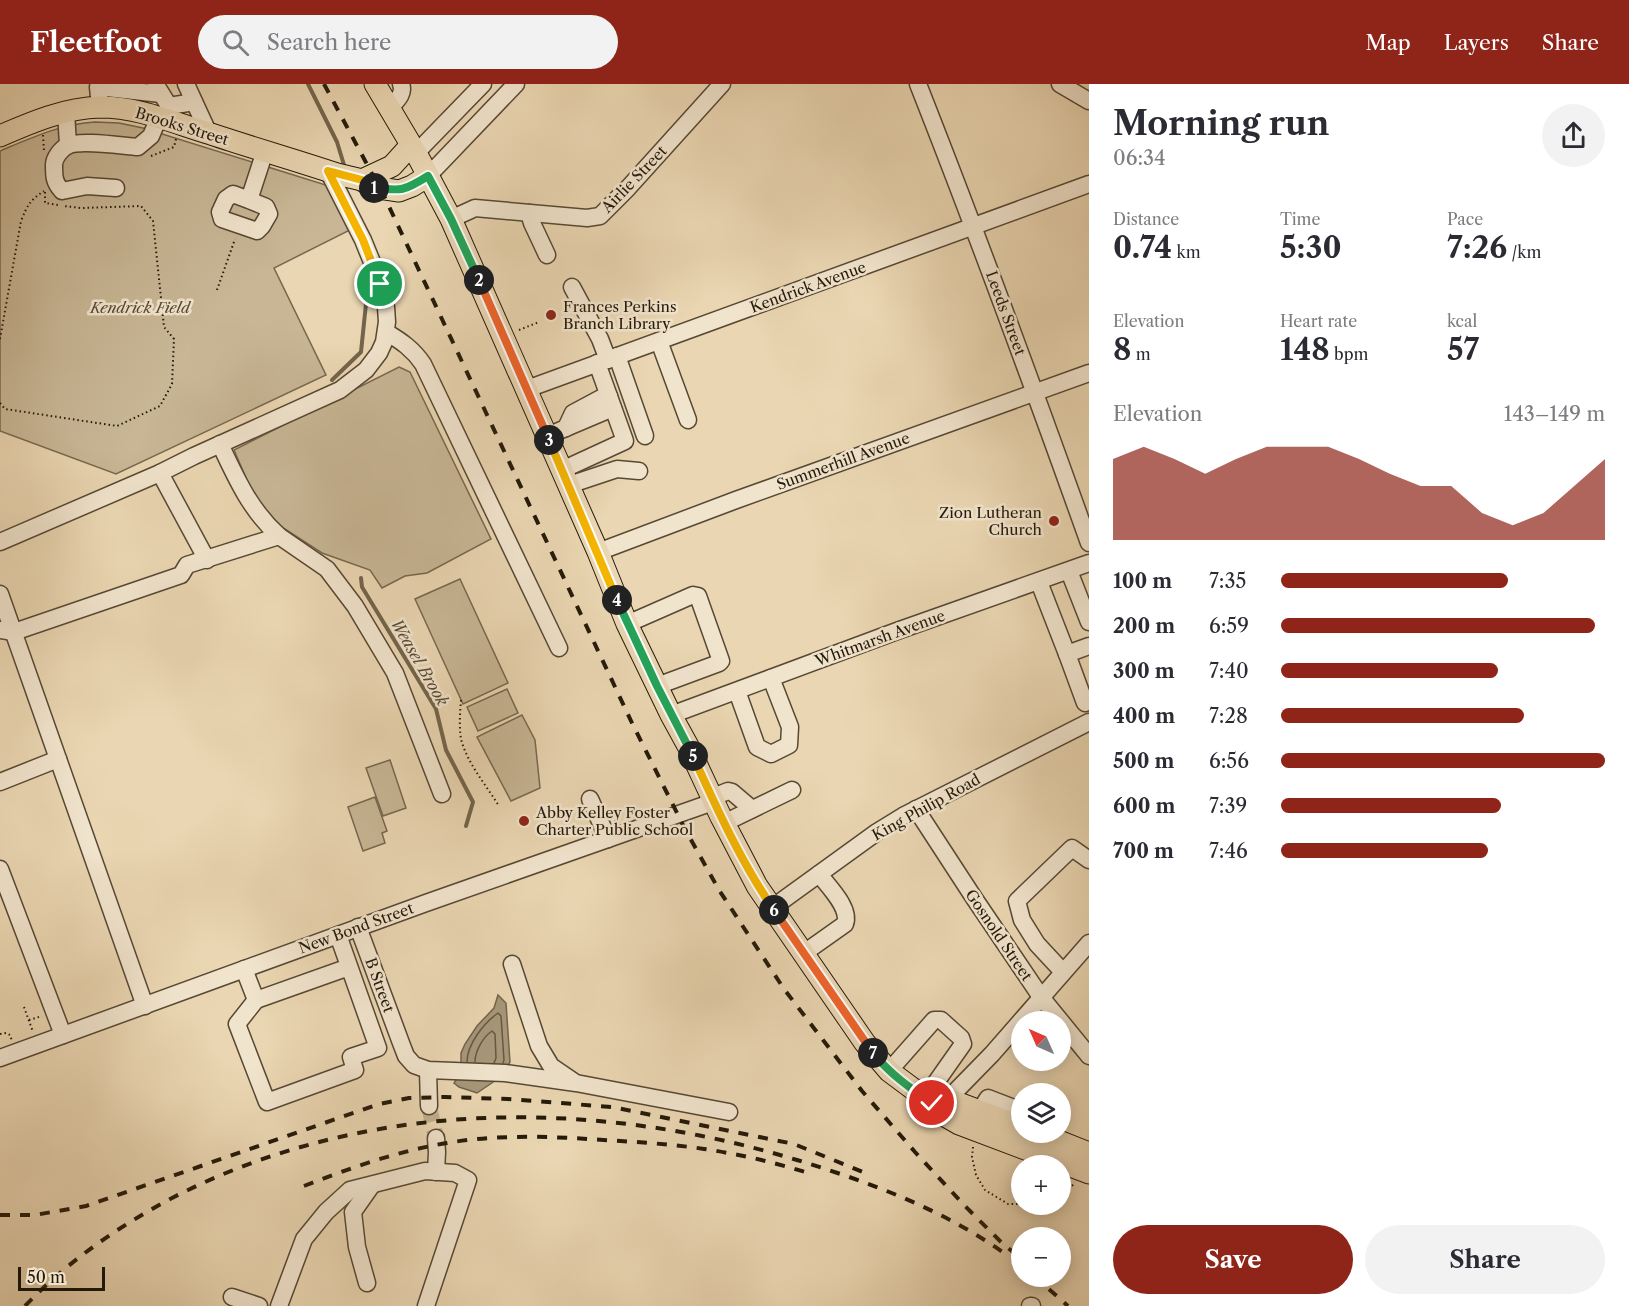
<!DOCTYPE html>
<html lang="en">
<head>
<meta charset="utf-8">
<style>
  body { margin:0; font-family:"Libre Caslon Text",serif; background:#f2f2f3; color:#2b2b33; height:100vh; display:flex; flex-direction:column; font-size:22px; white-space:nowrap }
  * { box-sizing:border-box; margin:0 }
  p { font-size:20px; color:#7c7c81 }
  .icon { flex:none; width:33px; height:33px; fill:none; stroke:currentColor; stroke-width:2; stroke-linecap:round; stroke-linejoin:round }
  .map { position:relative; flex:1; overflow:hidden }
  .panel { display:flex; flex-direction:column; background:#fff; width:540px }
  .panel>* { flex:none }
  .needle { width:39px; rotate:315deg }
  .tools { position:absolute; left:1011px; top:927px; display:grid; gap:12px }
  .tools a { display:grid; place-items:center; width:60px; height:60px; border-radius:50%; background:#fff; box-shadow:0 3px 15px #0003; font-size:30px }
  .scale { position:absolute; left:18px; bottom:15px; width:87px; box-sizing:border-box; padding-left:6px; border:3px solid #241909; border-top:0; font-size:16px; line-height:21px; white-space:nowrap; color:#241909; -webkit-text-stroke:4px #f1e4cd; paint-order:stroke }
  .pin { position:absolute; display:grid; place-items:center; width:51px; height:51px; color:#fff; margin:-26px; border:3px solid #fff; border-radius:50%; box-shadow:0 2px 6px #0007 }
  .km { position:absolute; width:30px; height:30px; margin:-15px; border-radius:50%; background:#222; color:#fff; font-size:16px; line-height:30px; text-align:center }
  .round { display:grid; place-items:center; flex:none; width:63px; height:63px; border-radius:32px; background:#f2f2f3 }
  .overview { display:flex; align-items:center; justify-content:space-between; height:102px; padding:0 24px }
  h1 { font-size:33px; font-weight:700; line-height:45px }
  .metrics { display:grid; grid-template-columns:repeat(3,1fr); gap:9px; height:102px; padding:6px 24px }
  .metrics div { display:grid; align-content:center }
  .metrics b { font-size:30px; font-weight:700 }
  .metrics small { font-size:16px; font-weight:400 }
  .metrics p { font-size:16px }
  .chart { height:168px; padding:12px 24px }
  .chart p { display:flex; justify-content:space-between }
  .chart svg { width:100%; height:108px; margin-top:6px; fill:#8f2418; opacity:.7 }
  .button { display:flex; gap:12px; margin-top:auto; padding:12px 24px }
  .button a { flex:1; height:69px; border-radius:36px; background:#8f2418; color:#fff; font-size:24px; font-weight:700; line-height:69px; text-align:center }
  .button a+a { background:#f2f2f3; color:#2b2b33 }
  ul { padding:0 24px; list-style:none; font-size:20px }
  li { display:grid; grid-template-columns:96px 72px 1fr; align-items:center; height:45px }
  li i { height:15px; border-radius:8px; background:#8f2418 }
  header { display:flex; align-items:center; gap:36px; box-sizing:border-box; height:84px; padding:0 30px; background:#8f2418; color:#fff }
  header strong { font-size:28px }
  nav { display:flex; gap:33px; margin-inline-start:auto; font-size:21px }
  .search { width:420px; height:54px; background:#f2f2f3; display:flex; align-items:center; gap:15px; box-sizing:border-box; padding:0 21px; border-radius:33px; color:#7c7c81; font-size:22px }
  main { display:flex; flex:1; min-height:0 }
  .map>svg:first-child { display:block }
  .green { fill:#c8b695; stroke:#76684f; stroke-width:1.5 }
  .water { fill:#a79679; stroke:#73644c; stroke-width:1.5 }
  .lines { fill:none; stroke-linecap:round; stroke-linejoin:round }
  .shore { stroke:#665841; stroke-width:1.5 }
  .stream { stroke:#73644c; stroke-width:4 }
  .minor-tunnel { stroke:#c2b090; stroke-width:16; stroke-dasharray:16 8; stroke-linecap:butt }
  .minor-casing { stroke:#564833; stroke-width:19 }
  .major-casing { stroke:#241909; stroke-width:23 }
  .path { stroke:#241909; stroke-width:2; stroke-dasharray:1.5 3; stroke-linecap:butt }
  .minor { stroke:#f1e4cd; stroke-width:16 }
  .major { stroke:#ead6b2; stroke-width:21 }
  .rail { stroke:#241909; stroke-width:4; stroke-dasharray:10 10; stroke-linecap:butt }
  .split-1-casing { stroke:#fff; stroke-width:12 }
  .split-2-casing { stroke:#fff; stroke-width:12 }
  .split-3-casing { stroke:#fff; stroke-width:12 }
  .split-4-casing { stroke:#fff; stroke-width:12 }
  .split-5-casing { stroke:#fff; stroke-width:12 }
  .split-6-casing { stroke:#fff; stroke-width:12 }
  .split-7-casing { stroke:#fff; stroke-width:12 }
  .split-8-casing { stroke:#fff; stroke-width:12 }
  .split-1 { stroke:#f5b400; stroke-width:8 }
  .split-2 { stroke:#22a559; stroke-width:8 }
  .split-3 { stroke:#f0652b; stroke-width:8 }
  .split-4 { stroke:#f5b400; stroke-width:8 }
  .split-5 { stroke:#22a559; stroke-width:8 }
  .split-6 { stroke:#f5b400; stroke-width:8 }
  .split-7 { stroke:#f0652b; stroke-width:8 }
  .split-8 { stroke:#22a559; stroke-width:8 }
  .poi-dot { fill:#8f2418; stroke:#f1e4cd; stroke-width:2 }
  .labels { text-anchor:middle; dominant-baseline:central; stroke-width:5; stroke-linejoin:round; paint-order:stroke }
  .street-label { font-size:15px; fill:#241909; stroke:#f1e4cd }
  .poi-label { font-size:15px; fill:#241909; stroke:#f1e4cd; text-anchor:start }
  .park-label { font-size:15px; font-style:italic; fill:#554833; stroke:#f1e4cd }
  .water-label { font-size:16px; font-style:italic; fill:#584b36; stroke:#f1e4cd }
</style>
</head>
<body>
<header>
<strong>Fleetfoot</strong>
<div class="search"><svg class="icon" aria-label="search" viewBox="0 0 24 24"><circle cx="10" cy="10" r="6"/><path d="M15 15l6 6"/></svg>Search here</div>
<nav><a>Map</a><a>Layers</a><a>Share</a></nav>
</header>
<main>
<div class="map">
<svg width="1089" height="1222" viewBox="0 0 1089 1222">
  <rect width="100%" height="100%" fill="#ead6b2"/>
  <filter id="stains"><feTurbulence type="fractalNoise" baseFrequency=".00333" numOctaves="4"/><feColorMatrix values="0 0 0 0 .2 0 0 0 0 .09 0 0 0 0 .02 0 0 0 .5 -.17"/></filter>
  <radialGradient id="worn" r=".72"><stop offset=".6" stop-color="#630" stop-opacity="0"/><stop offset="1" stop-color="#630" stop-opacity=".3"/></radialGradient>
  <g class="green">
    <path d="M95 38 119 39 143 44 329 102 350 146 274 184 326 291 116 390 0 347V67C31 54 61 40 95 38Z"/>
    <path d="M399 283 410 288 491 455 427 489 405 492 382 504 370 486 322 469 277 440 253 410 234 366Z"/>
    <path d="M460 495 508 599 463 620 415 515Z"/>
    <path d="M507 605 518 629 478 647 467 623Z"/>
    <path d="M522 631 535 656 540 704 511 717 477 653Z"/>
    <path d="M390 676 406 724 383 732 366 684Z"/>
    <path d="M375 713 387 747 382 749 385 759 363 767 348 723Z"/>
  </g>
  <path class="water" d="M498 911 506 919 510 978 502 992 477 1009 459 1003 454 999 461 988V969L465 960 477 942 494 924Z"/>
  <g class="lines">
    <g class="shore">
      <path d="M467 978C467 960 484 939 498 929L501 932 504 976 503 979"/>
      <path d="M475 978C475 967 483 953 492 947L495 950 496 974 494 979"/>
    </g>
    <g class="stream">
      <path d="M308 0 337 58 344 81"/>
      <path d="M332 296 361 268 367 210"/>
      <path d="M361 494 362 503 436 625 446 666 473 718 466 742"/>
    </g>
    <path class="minor-tunnel" d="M429 1022 436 1054"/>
    <g class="minor-casing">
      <g id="minor">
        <path d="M186 0 209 50"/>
        <path d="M918 0C978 152 1034 305 1089 459"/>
        <path d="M1060 0 1089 17"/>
        <path d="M156 1 169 22 194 18"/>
        <path d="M100 23 98 3 161 10"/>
        <path d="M390 24C396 17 405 10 401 0"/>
        <path d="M66 28 68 61"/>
        <path d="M416 69 483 0"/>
        <path d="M428 92 516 0"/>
        <path d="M116 104 87 102 62 107C54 98 54 93 54 81 54 74 61 65 67 62 79 55 123 62 138 63L151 52 159 33"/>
        <path d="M249 116 266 123 269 130 262 142 257 147 222 135 220 128 226 115 233 110 249 116 265 67"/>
        <path d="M529 129 532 139 547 171"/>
        <path d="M451 135 475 124 587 134 600 132 628 104 722 0"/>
        <path d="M572 203 600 255 608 276"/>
        <path d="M386 248C401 257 413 265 423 280L559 564"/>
        <path d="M659 257 688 336"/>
        <path d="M617 272 645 352"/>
        <path d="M527 305 1089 100"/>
        <path d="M566 344 573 329 601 314 609 312"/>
        <path d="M547 352 613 324"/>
        <path d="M220 360C236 394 250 426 279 452"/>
        <path d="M562 386 625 357 597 279"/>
        <path d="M160 389 207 476"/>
        <path d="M569 401 617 385 639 387"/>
        <path d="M0 458 160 389 194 372 340 306 366 286 379 269 384 258 387 238 386 223 376 188 363 156 328 87"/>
        <path d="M598 468 736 416 1089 289"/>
        <path d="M1069 487 1089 538"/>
        <path d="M1039 498 1067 570"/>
        <path d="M0 510 145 922"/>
        <path d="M627 540 693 511 698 512 721 577 719 579 657 602"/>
        <path d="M0 546 14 548 181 491 187 481 279 452 327 485 355 522 395 589 442 710"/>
        <path d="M737 607 757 663 771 670 789 661 790 643 771 594"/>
        <path d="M1085 619 1067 570 1089 562"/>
        <path d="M671 631 897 547 1089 479"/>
        <path d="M0 698 58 675"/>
        <path d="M711 714 728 707 732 708 752 725"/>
        <path d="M590 715 608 755"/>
        <path d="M916 725 974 814 1041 913 1089 972"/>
        <path d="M724 739 792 706"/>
        <path d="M0 785 63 951"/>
        <path d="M772 824 877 748 903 732 1089 638"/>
        <path d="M358 843 401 959 406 972 414 981 428 986 505 989 576 999 729 1028"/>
        <path d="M338 851 343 865 378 964 351 973 355 986 267 1018 237 940 256 916 349 883"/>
        <path d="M804 869 845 840C851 824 828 802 819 790"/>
        <path d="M512 880 539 962 551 982 573 997"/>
        <path d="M244 885 256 916"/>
        <path d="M1063 888 1037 860 1022 836 1017 817 1072 764 1089 776"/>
        <path d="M0 974 426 819 713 718"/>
        <path d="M428 986 429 1022"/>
        <path d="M889 987 934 936H941L961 954 963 960 925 1014"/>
        <path d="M948 1015 992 970 1089 859"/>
        <path d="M979 1028 988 1014 1014 1024 1007 1037"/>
        <path d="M436 1054 437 1068 436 1088"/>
        <path d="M367 1199 357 1163 353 1128 372 1101"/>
        <path d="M232 1213 259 1222"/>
        <path d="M279 1222 304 1155 326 1128 350 1106 425 1087 455 1089 468 1096 426 1222"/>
        <path d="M1030 1222H1032"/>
      </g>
    </g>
    <g class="major-casing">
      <g id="major">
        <path d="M375 0 416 69 451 135 598 468 627 540 671 631 688 662 721 733 757 802 865 959 889 987 932 1019 938 1028 959 1040 1089 1089"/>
        <path d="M0 52C32 38 65 24 100 23 139 23 174 39 211 50 253 64 295 76 337 90L362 96 372 103 399 107 412 102 428 92"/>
        <path d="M362 96 392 82 411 61"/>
        <path d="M932 1019 948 1015 1022 1043"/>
        <path d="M1036 1048 1089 1069"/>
      </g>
    </g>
    <g class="path">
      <path d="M43 51 44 67"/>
      <path d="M151 72 174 63 176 55"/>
      <path d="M45 108V119L58 121"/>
      <path d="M217 206 235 155"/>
      <path d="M519 246 539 238"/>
      <path d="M0 255 21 137C27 122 30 116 44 107"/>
      <path d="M0 319 5 325 117 342 160 322 172 300 174 255 164 243 153 137 141 122 81 124 64 122"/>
      <path d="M461 616C460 629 459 642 461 655 467 679 486 701 499 722"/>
      <path d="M24 923 33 948"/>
      <path d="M29 936 42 932"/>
      <path d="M0 950 6 949 10 951 12 957"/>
      <path d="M973 1063 972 1073 976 1091 985 1106 1008 1120H1028"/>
      <path d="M1060 1108 1075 1100"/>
    </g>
    <use href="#minor" class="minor"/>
    <use href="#major" class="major"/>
    <g class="rail">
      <path d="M324 0 385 114 632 639 685 745 719 806 784 905 862 1007 915 1068 965 1122 1004 1161 1022 1175"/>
      <path d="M304 1102C350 1084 398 1067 447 1059 493 1051 542 1052 588 1055 635 1058 682 1060 728 1069 757 1074 785 1082 812 1090"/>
      <path d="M0 1131H35L86 1122 379 1020 409 1014 445 1013 508 1015 612 1023 794 1060 868 1090"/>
      <path d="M1034 1192 1068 1222"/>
      <path d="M25 1222C68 1177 119 1142 174 1113 367 1014 593 1014 797 1076 869 1098 942 1125 1004 1169"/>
    </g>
  </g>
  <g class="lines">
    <g class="split-1-casing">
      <path id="split-1" d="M374 104 362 96 328 87 363 156 380 200"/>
    </g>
    <g class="split-2-casing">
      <path id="split-2" d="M374 104C402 107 404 107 428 92L451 135 479 196"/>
    </g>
    <g class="split-3-casing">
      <path id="split-3" d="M479 196 549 356"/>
    </g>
    <g class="split-4-casing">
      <path id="split-4" d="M549 356 617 516"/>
    </g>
    <g class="split-5-casing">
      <path id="split-5" d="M617 516 657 602 693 672"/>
    </g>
    <g class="split-6-casing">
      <path id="split-6" d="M693 672C717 725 741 778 774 826"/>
    </g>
    <g class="split-7-casing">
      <path id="split-7" d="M774 826 873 969"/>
    </g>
    <g class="split-8-casing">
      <path id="split-8" d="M873 969C890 990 910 1004 932 1019"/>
    </g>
    <use href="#split-1" class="split-1"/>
    <use href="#split-2" class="split-2"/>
    <use href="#split-3" class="split-3"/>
    <use href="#split-4" class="split-4"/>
    <use href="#split-5" class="split-5"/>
    <use href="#split-6" class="split-6"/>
    <use href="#split-7" class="split-7"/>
    <use href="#split-8" class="split-8"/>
  </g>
  <g class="poi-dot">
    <circle cx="551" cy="231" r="6"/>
    <circle cx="1054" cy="437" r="6"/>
    <circle cx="524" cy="737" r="6"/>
  </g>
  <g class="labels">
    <g class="street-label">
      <text transform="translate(182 42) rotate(17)">Brooks Street</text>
      <text transform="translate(634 95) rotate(-46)">Airlie Street</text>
      <text transform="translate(808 203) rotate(-20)">Kendrick Avenue</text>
      <text transform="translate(1006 229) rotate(70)">Leeds Street</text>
      <text transform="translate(843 377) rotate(-20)">Summerhill Avenue</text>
      <text transform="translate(880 554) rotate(-20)">Whitmarsh Avenue</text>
      <text transform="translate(926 723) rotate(-29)">King Philip Road</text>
      <text transform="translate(356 844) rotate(-20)">New Bond Street</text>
      <text transform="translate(999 851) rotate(56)">Gosnold Street</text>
      <text transform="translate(380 901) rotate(70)">B Street</text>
    </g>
    <g class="poi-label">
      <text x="563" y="222">Frances Perkins<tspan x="563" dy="17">Branch Library</tspan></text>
      <text x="1042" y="428" text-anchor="end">Zion Lutheran<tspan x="1042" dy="17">Church</tspan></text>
      <text x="536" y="728">Abby Kelley Foster<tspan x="536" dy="17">Charter Public School</tspan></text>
    </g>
    <g class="park-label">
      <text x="140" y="223">Kendrick Field</text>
    </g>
    <g class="water-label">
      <text transform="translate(420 578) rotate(60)">Weasel Brook</text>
    </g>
  </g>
  <rect width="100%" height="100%" filter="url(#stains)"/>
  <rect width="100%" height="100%" fill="url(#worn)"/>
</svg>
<div class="tools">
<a><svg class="needle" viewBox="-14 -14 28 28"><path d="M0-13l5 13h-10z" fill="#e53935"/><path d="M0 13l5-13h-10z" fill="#7c7c81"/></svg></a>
<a><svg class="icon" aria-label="layers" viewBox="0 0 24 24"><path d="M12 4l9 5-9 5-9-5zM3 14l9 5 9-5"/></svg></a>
<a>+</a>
<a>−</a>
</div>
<div class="scale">50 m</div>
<div class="pin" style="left:380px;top:200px;background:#1e9e55"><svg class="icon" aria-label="arrive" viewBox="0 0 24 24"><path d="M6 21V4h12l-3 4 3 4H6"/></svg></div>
<div class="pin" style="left:932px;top:1019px;background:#d93025"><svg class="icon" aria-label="check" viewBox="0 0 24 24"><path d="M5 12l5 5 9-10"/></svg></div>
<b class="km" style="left:374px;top:104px">1</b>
<b class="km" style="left:479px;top:196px">2</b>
<b class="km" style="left:549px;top:356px">3</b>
<b class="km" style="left:617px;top:516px">4</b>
<b class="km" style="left:693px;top:672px">5</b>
<b class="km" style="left:774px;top:826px">6</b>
<b class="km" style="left:873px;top:969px">7</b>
</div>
<section class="panel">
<div class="overview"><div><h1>Morning run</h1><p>06:34</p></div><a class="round"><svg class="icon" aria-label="share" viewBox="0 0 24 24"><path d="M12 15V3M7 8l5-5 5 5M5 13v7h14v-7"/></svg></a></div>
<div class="metrics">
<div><p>Distance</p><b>0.74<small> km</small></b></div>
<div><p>Time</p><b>5:30</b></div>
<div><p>Pace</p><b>7:26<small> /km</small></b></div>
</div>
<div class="metrics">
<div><p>Elevation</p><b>8<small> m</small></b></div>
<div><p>Heart rate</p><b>148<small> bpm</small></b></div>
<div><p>kcal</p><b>57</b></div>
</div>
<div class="chart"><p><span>Elevation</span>143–149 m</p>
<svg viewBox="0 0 160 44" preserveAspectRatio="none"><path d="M0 44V11L10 6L20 11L30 17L40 11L50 6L60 6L70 6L80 11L90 17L100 22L110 22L120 33L130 38L140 33L150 22L160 11V44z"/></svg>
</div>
<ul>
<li><b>100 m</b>7:35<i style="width:70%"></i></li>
<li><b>200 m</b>6:59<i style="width:97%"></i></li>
<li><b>300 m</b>7:40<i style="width:67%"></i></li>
<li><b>400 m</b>7:28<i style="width:75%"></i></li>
<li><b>500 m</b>6:56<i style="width:100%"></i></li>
<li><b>600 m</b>7:39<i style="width:68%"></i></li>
<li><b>700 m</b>7:46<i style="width:64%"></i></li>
</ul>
<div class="button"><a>Save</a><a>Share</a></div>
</section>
</main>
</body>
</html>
